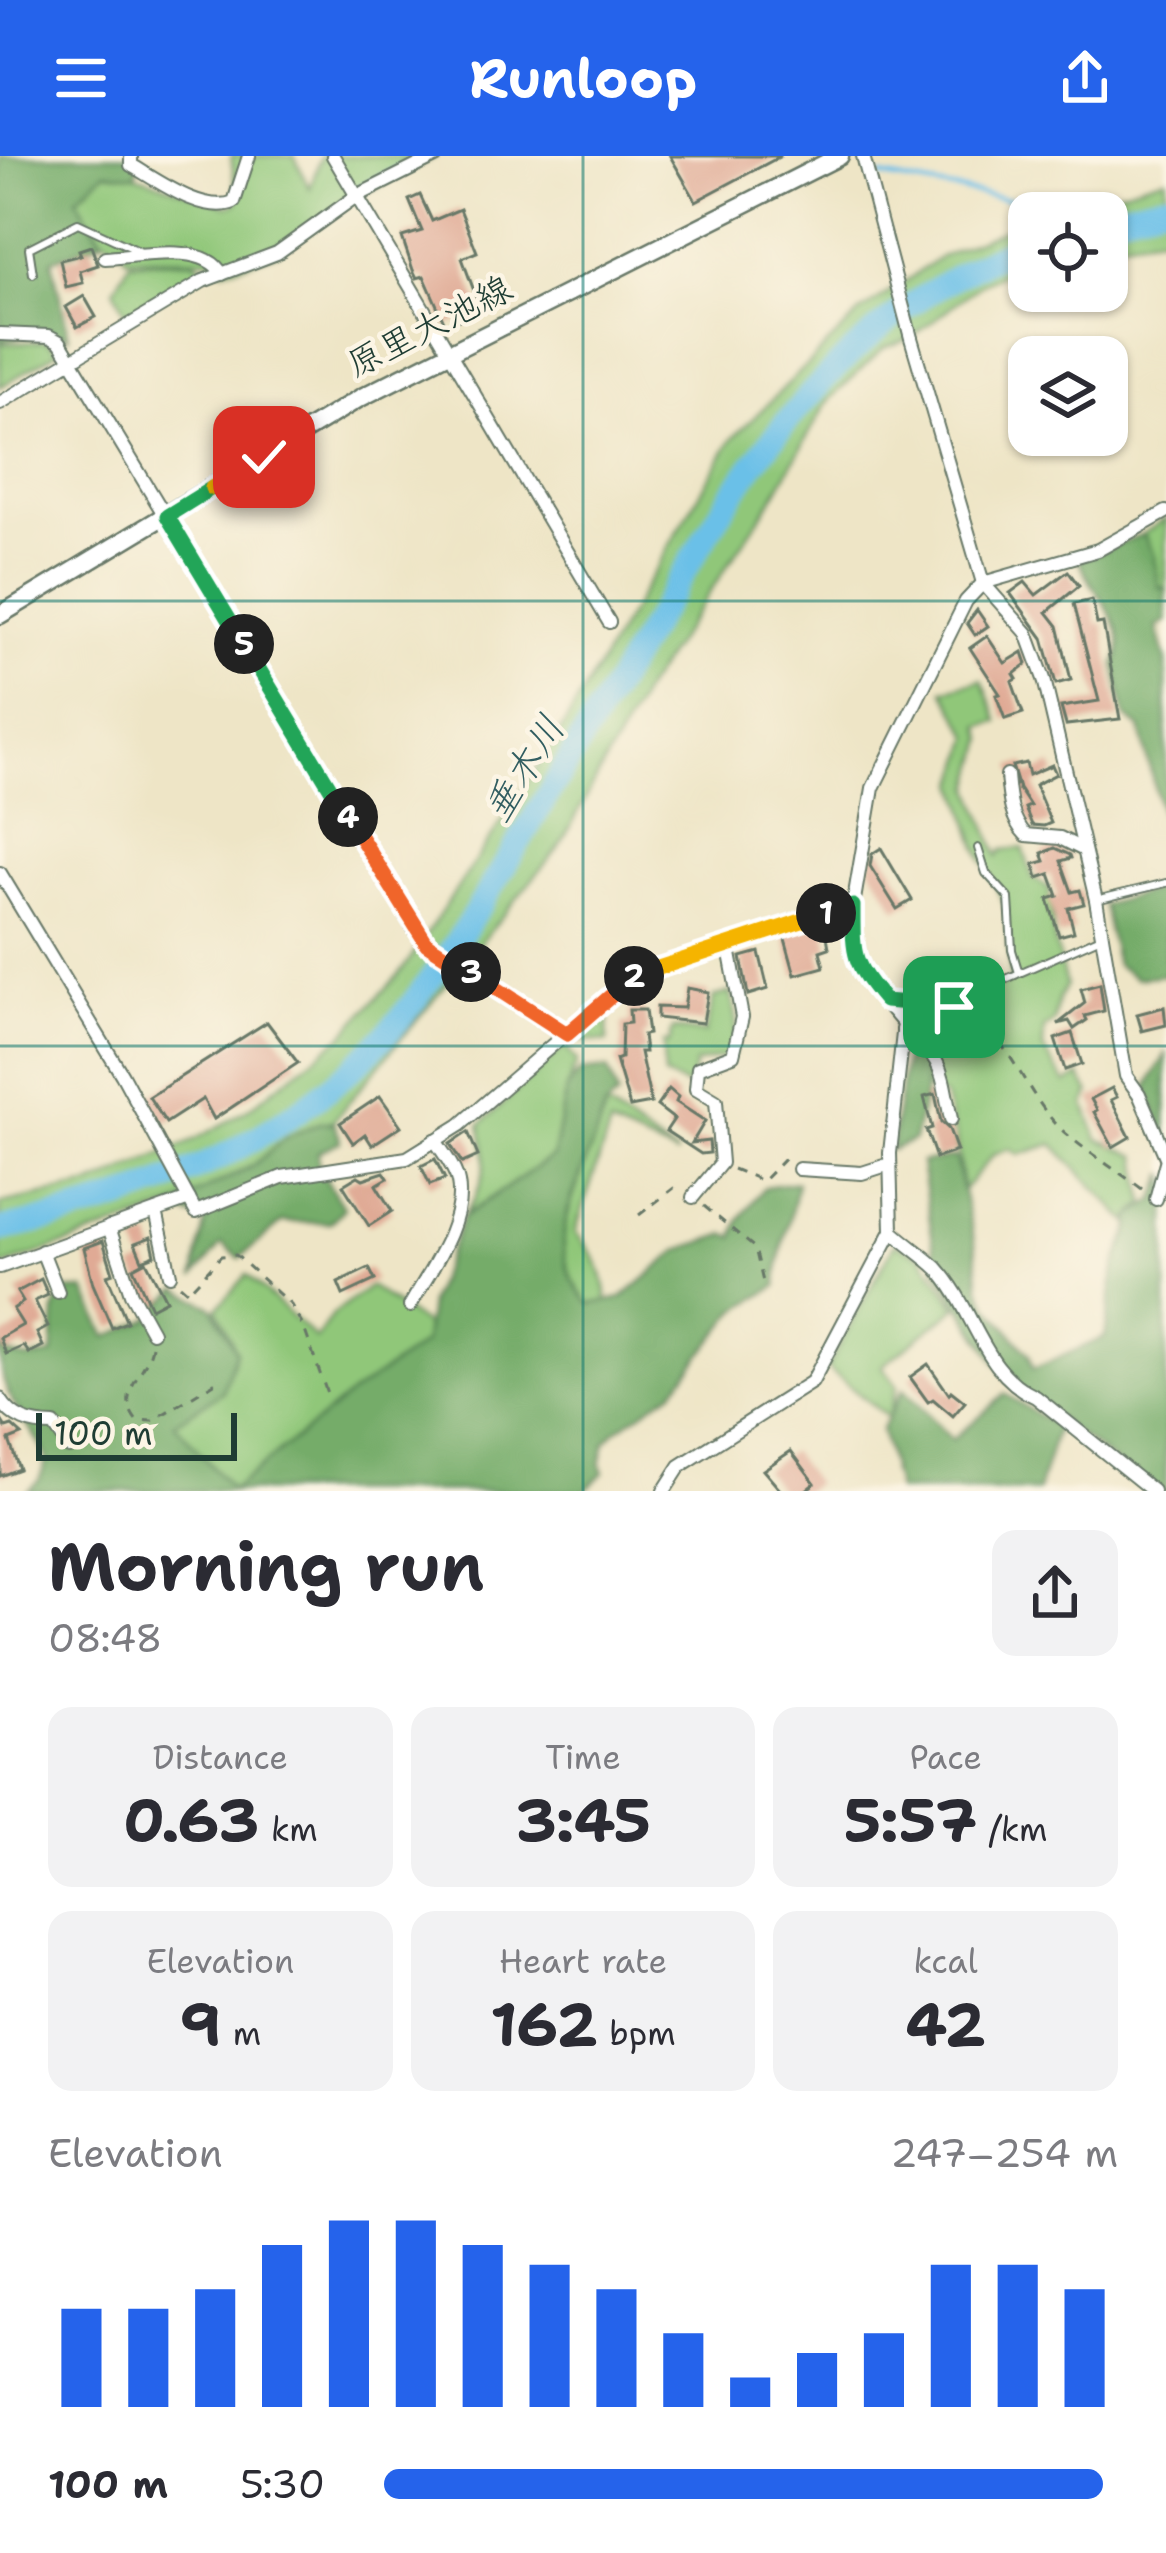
<!DOCTYPE html>
<html lang="en">
<head>
<meta charset="utf-8">
<style>
  body { margin:0; font-family:"Shantell Sans","Klee One",sans-serif; background:#f2f2f3; color:#2b2b33; height:100vh; display:flex; flex-direction:column; font-size:45px; white-space:nowrap }
  * { box-sizing:border-box; margin:0 }
  p { font-size:39px; color:#7c7c81 }
  .icon { flex:none; width:66px; height:66px; fill:none; stroke:currentColor; stroke-width:2; stroke-linecap:round; stroke-linejoin:round }
  .map { position:relative; height:1335px; overflow:hidden }
  .details { display:flex; flex-direction:column; background:#fff; flex:1 }
  .details>* { flex:none }
  .buttons { position:absolute; left:1008px; top:36px; display:grid; gap:24px }
  .buttons a { display:grid; place-items:center; width:120px; height:120px; border-radius:24px; background:#fff; box-shadow:0 3px 9px #0004; font-size:60px }
  .scale { position:absolute; left:36px; bottom:30px; width:201px; box-sizing:border-box; padding-left:12px; border:6px solid #1f3d34; border-top:0; font-size:33px; line-height:42px; white-space:nowrap; color:#1f3d34; -webkit-text-stroke:9px #fcf5e5; paint-order:stroke }
  .pin { position:absolute; display:grid; place-items:center; width:102px; height:102px; color:#fff; margin:-51px; border-radius:24px; box-shadow:0 6px 18px #0006 }
  .km { position:absolute; width:60px; height:60px; margin:-30px; border-radius:50%; background:#222; color:#fff; font-size:33px; line-height:60px; text-align:center }
  .round { display:grid; place-items:center; flex:none; width:126px; height:126px; border-radius:24px; background:#f2f2f3 }
  .headline { display:flex; align-items:center; justify-content:space-between; height:204px; padding:0 48px }
  h1 { font-size:66px; font-weight:700; line-height:90px }
  .stats { display:grid; grid-template-columns:repeat(3,1fr); gap:18px; height:204px; padding:12px 48px }
  .stats div { display:grid; align-content:center; border-radius:24px; background:#f2f2f3; text-align:center }
  .stats b { font-size:60px; font-weight:700 }
  .stats small { font-size:33px; font-weight:400 }
  .stats p { font-size:33px }
  .chart { height:336px; padding:24px 48px }
  .chart p { display:flex; justify-content:space-between }
  .chart svg { width:100%; height:216px; margin-top:12px; stroke:#2563eb; stroke-width:6 }
  ul { padding:0 48px; list-style:none; font-size:39px }
  li { display:grid; grid-template-columns:192px 144px 1fr; align-items:center; height:90px }
  li i { height:30px; border-radius:15px; background:#2563eb }
  header { display:flex; justify-content:space-between; align-items:center; height:156px; padding:0 48px; background:#2563eb; color:#fff; font-size:54px; font-weight:700 }
  .map>svg:first-child { display:block }
  .green { fill:#90c779; stroke:#588256; stroke-width:3 }
  .forest { fill:#74ac69; stroke:#4a744e; stroke-width:3 }
  .lines { fill:none; stroke-linecap:round; stroke-linejoin:round }
  .stream { stroke:#6bc0e8; stroke-width:4.5 }
  .river { stroke:#6bc0e8; stroke-width:24 }
  .building { fill:#e0aa95 }
  .lane-casing { stroke:#677867; stroke-width:10 }
  .street-casing { stroke:#677867; stroke-width:16 }
  .secondary-casing { stroke:#677867; stroke-width:21 }
  .path { stroke:#677867; stroke-width:3; stroke-dasharray:9 9; stroke-linecap:butt }
  .lane { stroke:#fff; stroke-width:6 }
  .street { stroke:#fff; stroke-width:12 }
  .secondary { stroke:#fff; stroke-width:16 }
  .split-1-casing { stroke:#fff; stroke-width:24 }
  .split-2-casing { stroke:#fff; stroke-width:24 }
  .split-3-casing { stroke:#fff; stroke-width:24 }
  .split-4-casing { stroke:#fff; stroke-width:24 }
  .split-5-casing { stroke:#fff; stroke-width:24 }
  .split-6-casing { stroke:#fff; stroke-width:24 }
  .split-7-casing { stroke:#fff; stroke-width:24 }
  .split-1 { stroke:#22a559; stroke-width:15 }
  .split-2 { stroke:#f5b400; stroke-width:15 }
  .split-3 { stroke:#f0652b; stroke-width:15 }
  .split-4 { stroke:#f0652b; stroke-width:15 }
  .split-5 { stroke:#22a559; stroke-width:15 }
  .split-6 { stroke:#22a559; stroke-width:15 }
  .split-7 { stroke:#f5b400; stroke-width:15 }
  .grid { fill:none; stroke:#0f766e; stroke-width:3; stroke-opacity:0.55 }
  .labels { text-anchor:middle; dominant-baseline:central; stroke-width:9; stroke-linejoin:round; paint-order:stroke }
  .street-label { font-size:36px; fill:#1f3d34; stroke:#fcf5e5 }
  .water-label { font-size:39px; font-style:italic; fill:#325e61; stroke:#fcf5e5 }
</style>
</head>
<body>
<header><svg class="icon" aria-label="menu" viewBox="0 0 24 24"><path d="M4 6h16M4 12h16M4 18h16"/></svg>Runloop<svg class="icon" aria-label="share" viewBox="0 0 24 24"><path d="M12 15V3M7 8l5-5 5 5M5 13v7h14v-7"/></svg></header>
<div class="map">
<svg width="1166" height="1335" viewBox="0 0 1166 1335">
  <rect width="100%" height="100%" fill="#fcf5e5"/>
  <filter id="ink" filterUnits="userSpaceOnUse"><feTurbulence type="fractalNoise" baseFrequency=".00833" numOctaves="2"/><feDisplacementMap in="SourceGraphic" scale="24" xChannelSelector="R" yChannelSelector="G"/><feConvolveMatrix kernelMatrix="1 2 1 2 8 2 1 2 1" color-interpolation-filters="sRGB"/></filter>
  <filter id="wash" filterUnits="userSpaceOnUse"><feTurbulence type="fractalNoise" baseFrequency=".004" numOctaves="4" result="noise"/><feDisplacementMap in="SourceGraphic" scale="48" xChannelSelector="R" yChannelSelector="G"/><feGaussianBlur stdDeviation="2.7" result="paint"/><feColorMatrix in="noise" values="0 0 0 0 0 0 0 0 0 0 0 0 0 0 0 0 0 1.4 0 .05"/><feComposite in="paint" operator="in"/></filter>
  <g filter="url(#wash)">
    <rect width="100%" height="100%" fill="#eee5c6"/>
    <g class="green">
      <path d="M231 0H294L310 32 321 0H437L349 45 277 97 223 114 209 103 126 102 121 92 102 81 75 45 105 16 136 19 227 50 237 47Z"/>
      <path d="M1166 21V79L1107 88V57H1043Z"/>
      <path d="M1029 62V106L982 127 911 182 884 192 827 246 773 342 646 531 560 690 334 964 305 973 268 1001 170 1052 0 1111V1048L92 1029 189 987 244 956 340 882 402 815 498 671 560 576 732 283 861 156 940 101Z"/>
      <path d="M194 105 206 113 126 158 114 133 130 106Z"/>
      <path d="M47 185 59 195 0 231V188Z"/>
      <path d="M1166 362V432H1159L1154 399 1143 378Z"/>
      <path d="M982 524 999 566 981 570 985 583 972 632 998 700 1002 694 1023 692 1033 722 1049 732 1054 782 1066 829 1058 844 1054 866 1044 873 1043 893 1066 927 1080 920 1090 937 1085 949 1098 983 1138 1000 1145 1047 1130 1062 1131 1069 1053 988 1018 999 1010 993 993 999 963 1034 956 981 944 940 924 932 928 896 917 870 935 865 973 839 1010 826 1006 752 977 691 957 627 971 581 944 534Z"/>
      <path d="M731 836 736 866 733 899 695 908 689 931 664 920 663 887H669L673 873 705 877 714 841Z"/>
      <path d="M608 849 607 886 577 884Z"/>
      <path d="M565 890 577 906 566 934 553 1000 463 1061C485 1028 490 1007 480 969Z"/>
      <path d="M606 951 677 999 610 970 575 1076C596 1100 604 1113 607 1145L590 1149C583 1143 573 1135 569 1128 544 1085 593 996 606 951Z"/>
      <path d="M895 1087 922 1101 957 1151 882 1210 897 1230 888 1262 827 1212Z"/>
      <path d="M247 1119 316 1183 332 1159 370 1130 426 1170 424 1187 232 1335 174 1267 223 1235 236 1195 217 1152Z"/>
    </g>
    <g class="forest">
      <path d="M0 0H140L136 19 105 16 77 42 102 85 52 104 69 181 47 175 0 185Z"/>
      <path d="M1143 378 1154 399 1159 431 1166 432V466L1157 471 1166 506V659H1161L1140 572 1125 560 1115 508C1136 474 1090 435 1079 404Z"/>
      <path d="M1166 731V819L1137 822 1116 809 1103 749Z"/>
      <path d="M908 885 926 893 924 941 914 984 891 994Z"/>
      <path d="M1166 898V985L1147 931Z"/>
      <path d="M607 913 618 940 604 953C587 1024 531 1084 590 1148L622 1142 679 1094 726 1078 734 1081 740 1063 764 1031 797 1026C792 1064 778 1094 777 1130L736 1155 673 1235 615 1275 605 1287 600 1308 604 1316 584 1335H27L39 1324 47 1303C25 1253 0 1252 0 1190L6 1198 27 1203 52 1199 55 1154 62 1135 85 1134 107 1181 148 1163 178 1133 213 1151 236 1195 222 1236 174 1267 232 1334 346 1242 424 1187 429 1147 463 1061 553 1000 566 934 580 916Z"/>
      <path d="M322 966 334 967 341 985 318 996 319 1013 344 1052 330 1067 282 1066 240 1102 222 1088 194 1122 206 1064 167 1053 250 1012 286 981Z"/>
      <path d="M955 1001 975 1087 980 1131 988 1149 1029 1198 1033 1213 1105 1181 1115 1111 1131 1070 1130 1062 1156 1043 1166 1017V1335H1153L1007 1224 937 1113 921 1006Z"/>
      <path d="M903 1233 952 1284 1005 1238 1057 1271 1038 1335H897L881 1274Z"/>
    </g>
    <g class="lines">
      <g class="stream">
        <path d="M881 20 1041 49 1044 57"/>
        <path d="M358 33 423 0"/>
      </g>
      <g class="river">
        <path d="M1107 61 1166 47"/>
        <path d="M0 1074C151 1045 304 980 403 859 457 792 499 718 544 645 604 547 664 448 725 349 805 229 893 140 1029 85"/>
      </g>
    </g>
    <g id="blocks">
      <g class="building">
        <path d="M670 0H781L696 45Z"/>
        <path d="M420 39 432 65 460 53 477 96 462 102 481 154 446 170 424 120 417 122 413 114 402 81 422 75 409 44Z"/>
        <path d="M91 90 98 109 80 115 83 127 66 131 60 104 81 99 79 94Z"/>
        <path d="M84 140 96 161 77 171 66 151Z"/>
        <path d="M1068 415 1079 430 1047 456 1058 470 1071 524 1056 528 1043 482 1010 437 1025 426 1036 439Z"/>
        <path d="M1092 444 1097 468 1103 467 1120 563 1066 569 1061 551 1099 545 1074 448Z"/>
        <path d="M977 454 988 470 975 479 967 467Z"/>
        <path d="M987 480 1005 507 1023 496 1027 508 1014 518 1017 523 1012 526 1023 557 1005 563 996 539 1000 538 970 492Z"/>
        <path d="M1026 607 1029 619 1052 609 1056 618 1035 629 1051 667 1044 670 1032 669 1025 652 1030 650 1019 633 1012 610Z"/>
        <path d="M881 692 912 744 897 753 870 710 872 698Z"/>
        <path d="M1055 692 1070 699 1071 702 1061 705 1072 736 1080 734 1084 748 1068 752 1074 776 1059 780 1048 743 1058 740 1050 718 1038 722 1034 708 1045 705 1042 697Z"/>
        <path d="M825 768 829 792 820 795 824 811 795 819 784 779Z"/>
        <path d="M759 796 768 833 748 839 741 801Z"/>
        <path d="M1100 828 1104 855 1085 860 1087 864 1074 873 1069 865 1058 868 1085 847 1081 833Z"/>
        <path d="M687 832 708 836 703 867 657 862V851L684 852Z"/>
        <path d="M1164 851 1166 869 1142 875 1137 858Z"/>
        <path d="M629 854H645L648 878 643 879 645 896H640L651 947 630 951 616 904 621 902 622 868 630 867Z"/>
        <path d="M267 866 298 907 214 963 203 943 166 967 149 941Z"/>
        <path d="M1072 877 1082 908 1065 914 1055 883Z"/>
        <path d="M1112 932 1117 941 1111 944 1130 981 1113 991 1094 956 1097 954 1091 943Z"/>
        <path d="M669 933 678 941 676 946 705 965 692 987 709 985 710 997 701 998 666 975 674 963 657 950Z"/>
        <path d="M935 938 941 966 949 973 957 995 936 1002 926 974 932 972 924 941Z"/>
        <path d="M380 940 401 970 372 989 365 978 353 987 340 967Z"/>
        <path d="M468 976 478 1000 462 1007 450 988Z"/>
        <path d="M435 1003 445 1023 430 1029 421 1010Z"/>
        <path d="M384 1016 388 1022 376 1029 392 1055 369 1070 343 1029 358 1020 363 1023Z"/>
        <path d="M151 1081 155 1099 142 1104 135 1087Z"/>
        <path d="M103 1085 113 1117 107 1119 127 1166 112 1172 93 1128 84 1092Z"/>
        <path d="M146 1105 166 1144 151 1152 133 1112Z"/>
        <path d="M369 1112 375 1124 343 1139 338 1127Z"/>
        <path d="M41 1123 48 1139 35 1145 48 1171 37 1177 43 1190 29 1197 24 1190 6 1198 0 1182 23 1169 13 1153 23 1146 17 1136Z"/>
        <path d="M928 1208 949 1238 951 1235 965 1246 953 1260 933 1243 928 1246 910 1221Z"/>
        <path d="M0 1262 6 1272 12 1270 22 1279 9 1284 19 1313 0 1320Z"/>
        <path d="M791 1295 815 1327 805 1335H781L763 1314Z"/>
      </g>
    </g>
  </g>
  <g filter="url(#ink)">
    <use href="#blocks" fill-opacity="0" stroke="#677867" stroke-width="3"/>
    <g class="lines">
      <g class="lane-casing">
        <g id="lane">
          <path d="M33 118 29 92 78 67 143 97"/>
          <path d="M978 692 986 717 1009 742 1012 794 1019 817"/>
          <path d="M1096 744 1166 727"/>
          <path d="M904 868 1101 781"/>
        </g>
      </g>
      <g class="street-casing">
        <g id="street">
          <path d="M131 0V9C157 24 204 59 234 46L249 0"/>
          <path d="M333 0 609 466"/>
          <path d="M863 0 911 182 983 427 1027 477 1044 523 1096 744 1126 920 1139 938 1166 1001"/>
          <path d="M105 102C137 101 204 85 222 118"/>
          <path d="M0 178 49 180 60 186 414 772 427 788 567 878"/>
          <path d="M0 247 203 125 277 97 355 41 437 0"/>
          <path d="M1007 619C1009 641 1010 662 1026 679L1060 682 1084 694"/>
          <path d="M0 717 122 919 196 1056 282 1021 407 1002 460 969 630 822 796 764 853 750"/>
          <path d="M903 874C945 901 941 917 951 963"/>
          <path d="M799 1013 862 1017 890 1008"/>
          <path d="M693 1041 721 1007 716 945 696 933 698 912 733 899 742 861 728 787"/>
          <path d="M1156 1043 1166 1006"/>
          <path d="M156 1055 170 1119"/>
          <path d="M109 1071 131 1138 152 1176"/>
          <path d="M892 1075C906 1088 923 1099 937 1112 975 1153 982 1217 1036 1241L1153 1335"/>
          <path d="M42 1095 58 1136"/>
          <path d="M0 1111 189 1043"/>
          <path d="M410 1150C429 1115 466 1068 458 1026 455 1011 443 997 435 984"/>
          <path d="M0 1243C13 1264 31 1269 54 1269L69 1291"/>
          <path d="M664 1335 680 1310 812 1226 892 1075 890 997 904 868 858 813 853 790V750L873 632 966 445 983 427 1098 394 1166 356"/>
        </g>
      </g>
      <g class="secondary-casing">
        <path id="secondary" d="M0 459 360 242 840 0"/>
      </g>
      <g class="path">
        <path d="M905 846 925 849"/>
        <path d="M958 853C1011 877 1022 936 1062 974 1087 997 1119 1015 1146 1036"/>
        <path d="M733 1013 763 1025 786 1001"/>
        <path d="M704 1050 755 1092 763 1126"/>
        <path d="M639 1059 674 1032 681 1035"/>
        <path d="M180 1129 188 1136 221 1100 236 1099 291 1149 304 1172 328 1240"/>
        <path d="M152 1190C148 1217 114 1235 136 1264L152 1265 219 1224"/>
      </g>
      <use href="#lane" class="lane"/>
      <use href="#street" class="street"/>
      <use href="#secondary" class="secondary"/>
    </g>
  </g>
  <g class="lines" filter="url(#ink)">
    <g class="split-1-casing">
      <path id="split-1" d="M826 757 853 750C853 800 852 806 885 845L954 851"/>
    </g>
    <g class="split-2-casing">
      <path id="split-2" d="M634 820 826 757"/>
    </g>
    <g class="split-3-casing">
      <path id="split-3" d="M471 816 567 878 634 820"/>
    </g>
    <g class="split-4-casing">
      <path id="split-4" d="M348 661 427 788 471 816"/>
    </g>
    <g class="split-5-casing">
      <path id="split-5" d="M244 488 348 661"/>
    </g>
    <g class="split-6-casing">
      <path id="split-6" d="M212 332 167 360 244 488"/>
    </g>
    <g class="split-7-casing">
      <path id="split-7" d="M212 332 264 301"/>
    </g>
    <use href="#split-1" class="split-1"/>
    <use href="#split-2" class="split-2"/>
    <use href="#split-3" class="split-3"/>
    <use href="#split-4" class="split-4"/>
    <use href="#split-5" class="split-5"/>
    <use href="#split-6" class="split-6"/>
    <use href="#split-7" class="split-7"/>
  </g>
  <path class="grid" d="M583 0V1335M0 445H1166M0 890H1166"/>
  <g class="labels">
    <g class="street-label">
      <text transform="translate(429 170) rotate(-27)">原里大池線</text>
    </g>
    <g class="water-label">
      <text transform="translate(523 612) rotate(-58)">垂木川</text>
    </g>
  </g>
</svg>
<div class="buttons">
<a><svg class="icon" aria-label="locate" viewBox="0 0 24 24"><circle cx="12" cy="12" r="6"/><path d="M12 2v4M12 18v4M2 12h4M18 12h4"/></svg></a>
<a><svg class="icon" aria-label="layers" viewBox="0 0 24 24"><path d="M12 4l9 5-9 5-9-5zM3 14l9 5 9-5"/></svg></a>
</div>
<div class="scale">100 m</div>
<div class="pin" style="left:954px;top:851px;background:#1e9e55"><svg class="icon" aria-label="arrive" viewBox="0 0 24 24"><path d="M6 21V4h12l-3 4 3 4H6"/></svg></div>
<div class="pin" style="left:264px;top:301px;background:#d93025"><svg class="icon" aria-label="check" viewBox="0 0 24 24"><path d="M5 12l5 5 9-10"/></svg></div>
<b class="km" style="left:826px;top:757px">1</b>
<b class="km" style="left:634px;top:820px">2</b>
<b class="km" style="left:471px;top:816px">3</b>
<b class="km" style="left:348px;top:661px">4</b>
<b class="km" style="left:244px;top:488px">5</b>
</div>
<section class="details">
<div class="headline"><div><h1>Morning run</h1><p>08:48</p></div><a class="round"><svg class="icon" aria-label="share" viewBox="0 0 24 24"><path d="M12 15V3M7 8l5-5 5 5M5 13v7h14v-7"/></svg></a></div>
<div class="stats">
<div><p>Distance</p><b>0.63<small> km</small></b></div>
<div><p>Time</p><b>3:45</b></div>
<div><p>Pace</p><b>5:57<small> /km</small></b></div>
</div>
<div class="stats">
<div><p>Elevation</p><b>9<small> m</small></b></div>
<div><p>Heart rate</p><b>162<small> bpm</small></b></div>
<div><p>kcal</p><b>42</b></div>
</div>
<div class="chart"><p><span>Elevation</span>247–254 m</p>
<svg viewBox="0 0 160 44" preserveAspectRatio="none"><path d="M5 44V24M15 44V24M25 44V20M35 44V11M45 44V6M55 44V6M65 44V11M75 44V15M85 44V20M95 44V29M105 44V38M115 44V33M125 44V29M135 44V15M145 44V15M155 44V20"/></svg>
</div>
<ul>
<li><b>100 m</b>5:30<i style="width:98%"></i></li>
</ul>
</section>
</body>
</html>
